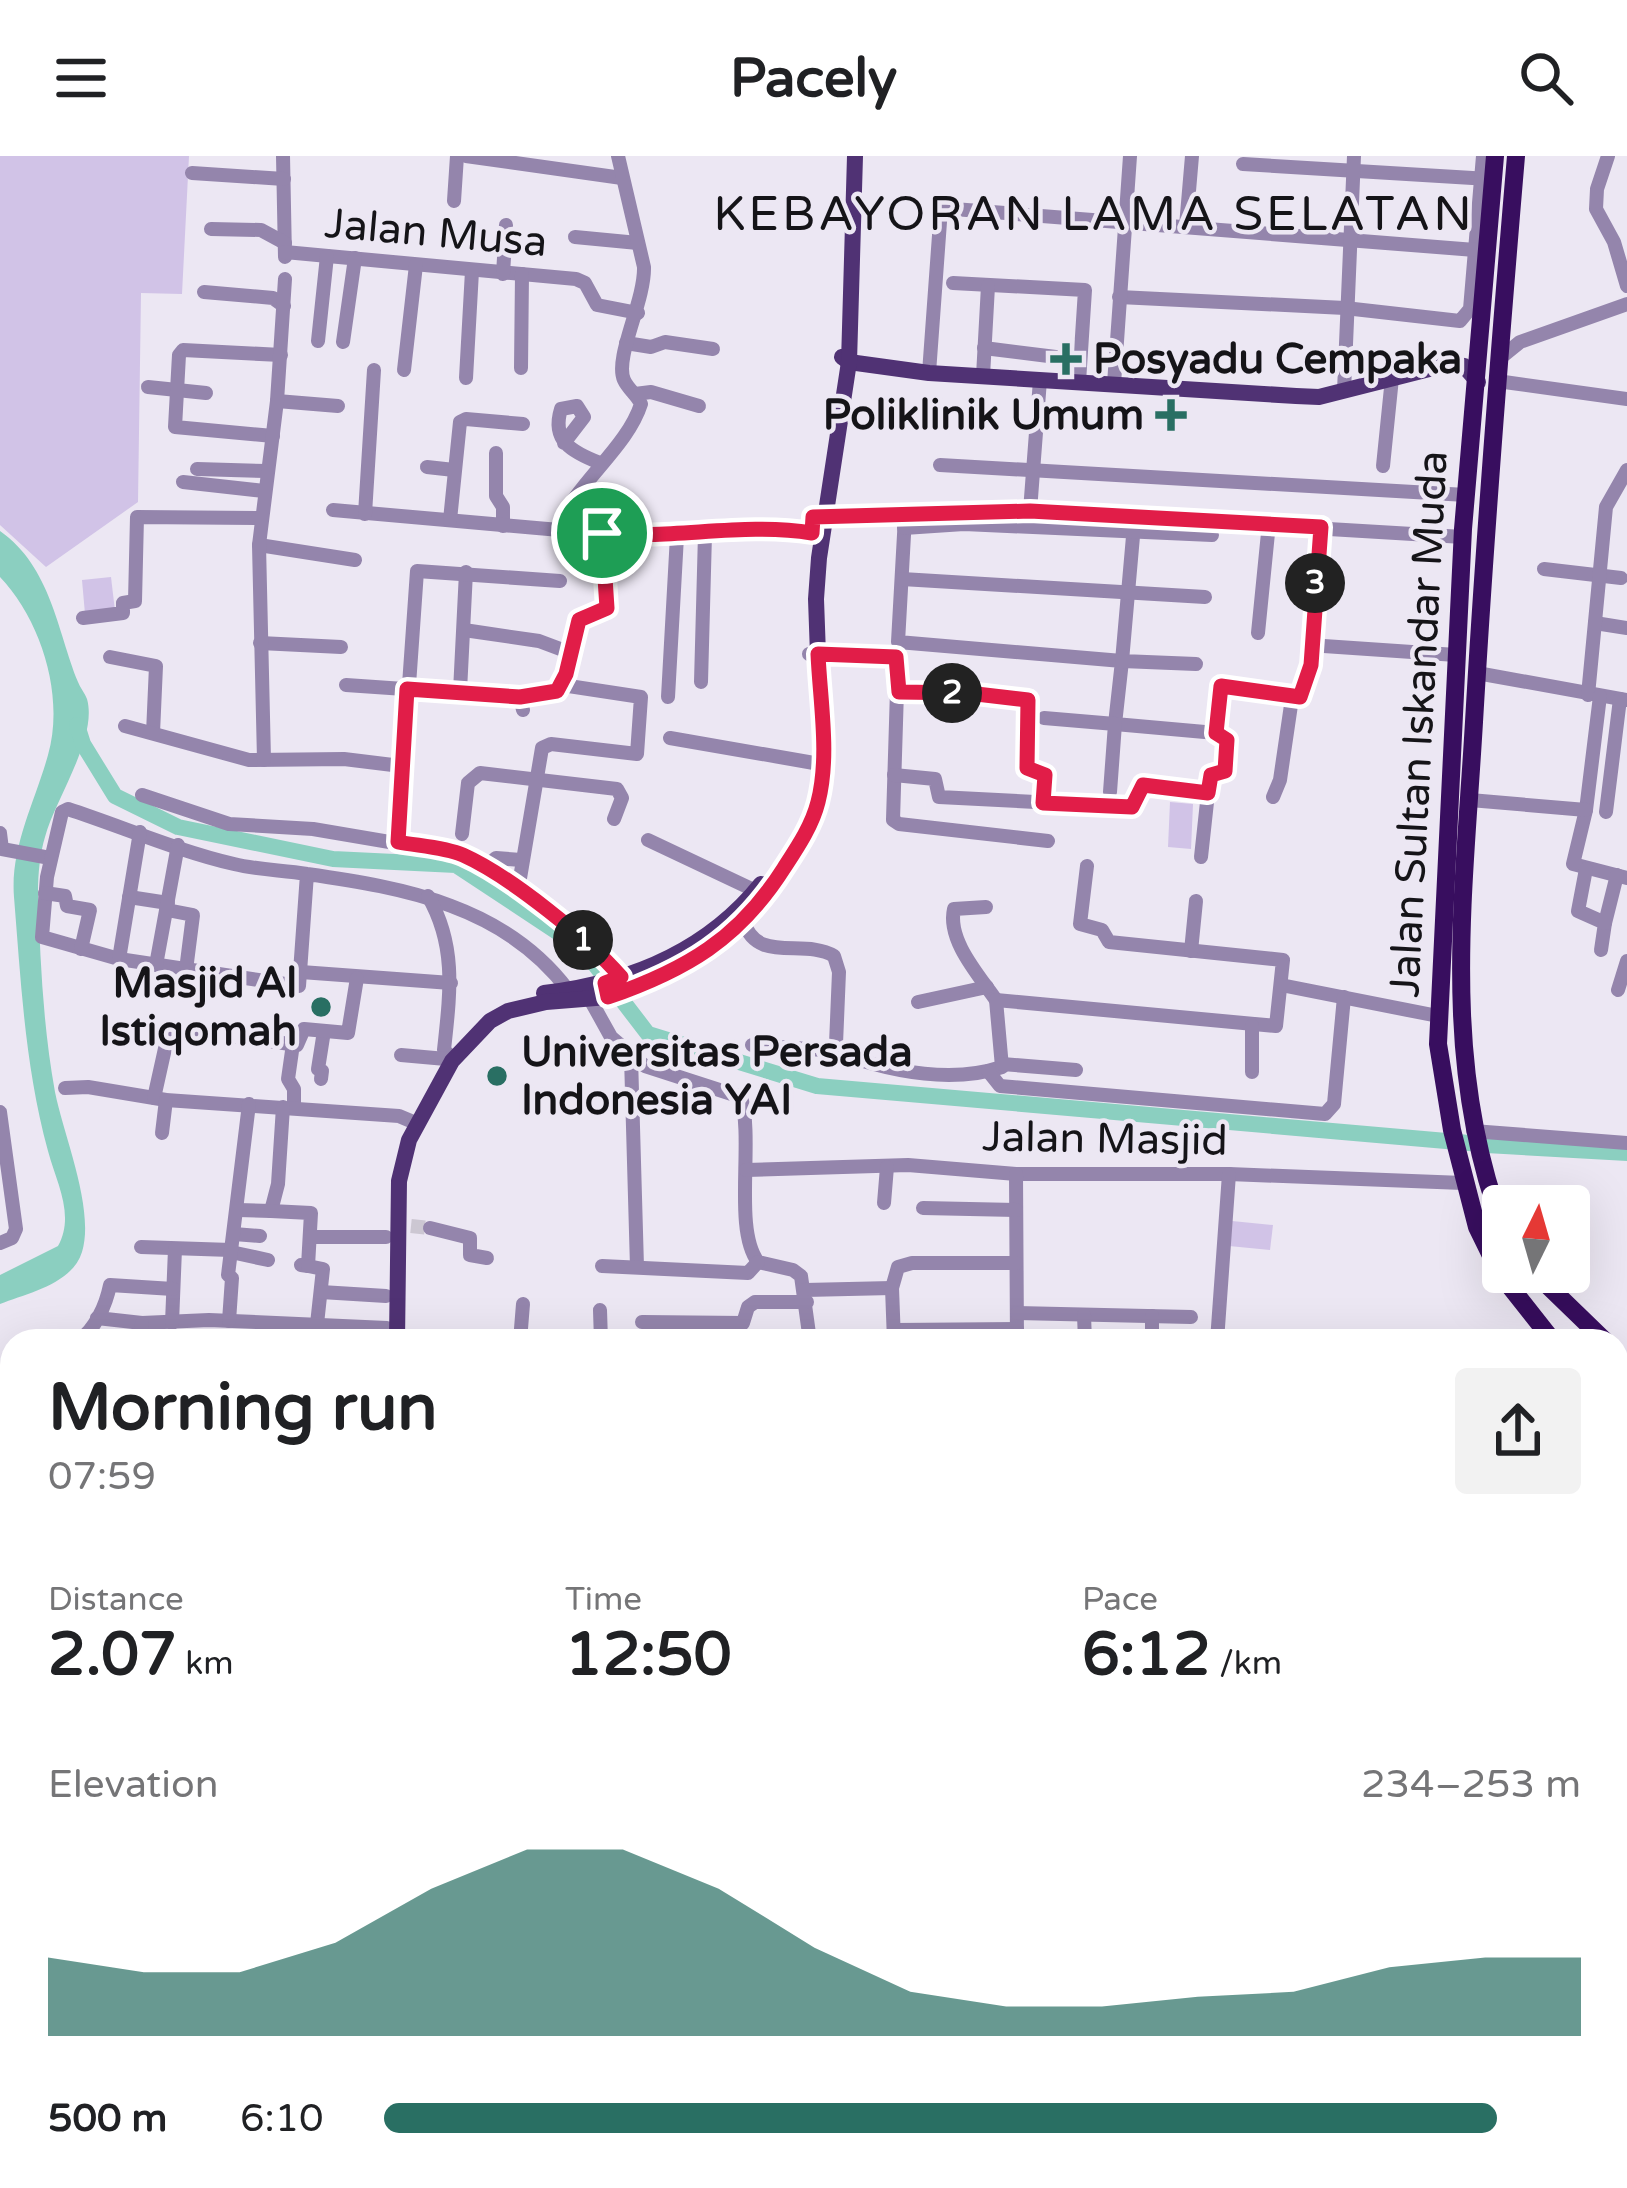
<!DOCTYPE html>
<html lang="en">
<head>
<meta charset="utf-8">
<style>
  body { margin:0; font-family:"Varela Round",sans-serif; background:#f2f2f2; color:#202124; height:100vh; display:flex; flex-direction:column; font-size:45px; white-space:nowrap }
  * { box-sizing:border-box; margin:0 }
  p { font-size:39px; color:#757577 }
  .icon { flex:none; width:66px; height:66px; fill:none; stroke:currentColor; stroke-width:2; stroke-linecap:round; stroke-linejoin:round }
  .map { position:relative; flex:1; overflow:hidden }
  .sheet { position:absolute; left:0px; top:1173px; width:1629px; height:861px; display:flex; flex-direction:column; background:#fff; border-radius:36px 36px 0 0; box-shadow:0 12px 48px #0002 }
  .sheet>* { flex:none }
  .needle { width:78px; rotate:5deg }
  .controls { position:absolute; left:1482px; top:1029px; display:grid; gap:24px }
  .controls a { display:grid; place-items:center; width:108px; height:108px; border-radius:12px; background:#fff; box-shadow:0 12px 48px #0002; font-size:60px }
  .pin { position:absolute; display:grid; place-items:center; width:102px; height:102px; color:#fff; margin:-51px; border:6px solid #fff; border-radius:50%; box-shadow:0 3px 12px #0007 }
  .km { position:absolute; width:60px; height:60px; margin:-30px; border-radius:50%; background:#222; color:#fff; font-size:33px; line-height:60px; text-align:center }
  .round { display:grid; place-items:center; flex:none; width:126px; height:126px; border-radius:12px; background:#f2f2f2 }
  .headline { display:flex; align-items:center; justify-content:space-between; height:204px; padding:0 48px }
  h1 { font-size:66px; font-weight:700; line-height:90px }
  .stats { display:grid; grid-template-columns:repeat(3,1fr); gap:18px; height:204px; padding:12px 48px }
  .stats div { display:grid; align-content:center }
  .stats b { font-size:60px; font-weight:700 }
  .stats small { font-size:33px; font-weight:400 }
  .stats p { font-size:33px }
  .chart { height:336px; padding:24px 48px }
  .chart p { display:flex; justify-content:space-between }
  .chart svg { width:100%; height:216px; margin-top:12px; fill:#296f63; opacity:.7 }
  ul { padding:0 48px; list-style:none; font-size:39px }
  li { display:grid; grid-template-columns:192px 144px 1fr; align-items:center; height:90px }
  li i { height:30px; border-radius:15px; background:#296f63 }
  header { display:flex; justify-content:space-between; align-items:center; height:156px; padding:0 48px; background:#fff; font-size:54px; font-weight:700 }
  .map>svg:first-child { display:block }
  .green { fill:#d1c3e7 }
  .water { fill:#8bcfc0 }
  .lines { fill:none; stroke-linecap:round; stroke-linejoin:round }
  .river { stroke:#8bcfc0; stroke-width:16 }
  .minor-tunnel { stroke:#ccc7d2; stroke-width:14; stroke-dasharray:14 7; stroke-linecap:butt }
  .minor { stroke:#9485ac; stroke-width:14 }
  .major { stroke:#503274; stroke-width:16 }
  .highway { stroke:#380e5f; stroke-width:18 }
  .route-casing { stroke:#fff; stroke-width:24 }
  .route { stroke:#e11d48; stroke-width:15 }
  .poi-dot { fill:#296f63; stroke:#ece7f3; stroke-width:4.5 }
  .labels { text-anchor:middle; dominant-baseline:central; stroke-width:9; stroke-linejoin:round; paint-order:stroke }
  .street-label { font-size:42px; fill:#151418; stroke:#ece7f3 }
  .poi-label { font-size:42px; font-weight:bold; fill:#151418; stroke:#ece7f3; text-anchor:start }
  .quarter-label { font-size:48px; letter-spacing:3px; fill:#151418; stroke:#ece7f3 }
</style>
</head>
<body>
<header><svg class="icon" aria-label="menu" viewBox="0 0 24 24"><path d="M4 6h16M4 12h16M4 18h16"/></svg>Pacely<svg class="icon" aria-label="search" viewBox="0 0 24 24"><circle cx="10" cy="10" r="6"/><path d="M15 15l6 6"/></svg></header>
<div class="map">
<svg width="1627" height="2032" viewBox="0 0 1627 2032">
  <rect width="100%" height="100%" fill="#ece7f3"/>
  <g class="green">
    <path d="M0 0H189L182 138 141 137 138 346 46 411 0 369Z"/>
    <path d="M111 421 115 455 85 458 82 424Z"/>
    <path d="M1170 646 1193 648 1191 693 1168 691Z"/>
    <path d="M1232 1065 1273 1069 1270 1094 1229 1090Z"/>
    <path d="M1376 2022H1503V2032H1375Z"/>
  </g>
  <g class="water">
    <path d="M0 375C51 411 57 474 78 526 80 532 85 537 87 543 98 582 55 643 45 681 40 697 38 719 38 735 40 802 43 870 55 936 64 981 95 1053 82 1096 72 1128 28 1137 0 1148V1119L58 1090C75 1059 57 1028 48 995 25 911 21 827 14 741 10 691 35 646 48 599 65 540 41 464 0 421Z"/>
    <path d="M1482 980 1627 990V1005L1486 997Z"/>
  </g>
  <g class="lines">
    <path class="river" d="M77 569 83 588 115 640 178 671 333 703 456 709 583 793 648 878 817 930 1492 989"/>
    <path class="minor-tunnel" d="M411 1070 430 1072"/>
    <g class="minor">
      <path d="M283 0 285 101"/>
      <path d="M466 0 622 22"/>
      <path d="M1608 0 1597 33 1596 53 1614 86 1627 130"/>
      <path d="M1243 8 1489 23"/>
      <path d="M192 17 284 23"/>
      <path d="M454 45 457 0"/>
      <path d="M1186 70 1192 0"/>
      <path d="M211 73 261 74 285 87"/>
      <path d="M575 81 638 87"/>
      <path d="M285 96 576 123 585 127 597 149 638 157"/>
      <path d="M503 118 506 69"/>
      <path d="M953 127 1085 134 1079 226"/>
      <path d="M204 136 273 142 284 150"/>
      <path d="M1119 141 1345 152 1460 165 1470 153 1483 0"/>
      <path d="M318 185 327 100"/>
      <path d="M343 186 355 102"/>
      <path d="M626 187 651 191 665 186 713 193"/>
      <path d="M984 192 1080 204"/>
      <path d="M1499 203 1520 186 1627 148"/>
      <path d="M521 212 522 118"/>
      <path d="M404 214 416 109"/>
      <path d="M929 217 941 52 1475 94"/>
      <path d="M983 220 988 130"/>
      <path d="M466 222 472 115"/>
      <path d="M1497 225 1627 243"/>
      <path d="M1114 228 1130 0"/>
      <path d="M148 231 206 237"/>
      <path d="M1344 235 1354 0"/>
      <path d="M635 238 651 236 699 250"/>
      <path d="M277 245 338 250"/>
      <path d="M273 280 175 271 179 199 183 194 281 199"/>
      <path d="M564 287 584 261 577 250 561 253C551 285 572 296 600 307"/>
      <path d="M496 297V340L503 351V370"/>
      <path d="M940 309 1466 339"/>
      <path d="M1383 310 1392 222"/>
      <path d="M427 311 454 314"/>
      <path d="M197 313 267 315"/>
      <path d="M183 326 264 335"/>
      <path d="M333 354 628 380H677L768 371 821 378"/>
      <path d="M1030 355 1040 224"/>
      <path d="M365 358 374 214"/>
      <path d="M813 361 1030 355 1463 381"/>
      <path d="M905 361 898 486 1122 505 1115 568 1216 577"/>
      <path d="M450 364 460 266 466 263 523 268"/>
      <path d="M1134 369 1122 505 1196 508"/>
      <path d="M1321 371 1309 489 1456 499"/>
      <path d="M904 372 964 368 1212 379"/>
      <path d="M557 373C576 327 627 292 641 248 637 239 628 233 624 224 614 202 645 145 644 111L618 0"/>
      <path d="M259 389 355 404"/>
      <path d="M1544 413 1621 422"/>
      <path d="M902 423 1205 441"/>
      <path d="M83 462 123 457V447L135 445 137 361 261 362"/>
      <path d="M1595 467 1627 472"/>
      <path d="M464 474 539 485 571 497"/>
      <path d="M1258 477 1269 367"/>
      <path d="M260 487 341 491"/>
      <path d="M809 498 898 502 893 664 899 668 1048 685"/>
      <path d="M110 501 156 510 153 577"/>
      <path d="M1477 517 1627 544"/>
      <path d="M701 526 705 378"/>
      <path d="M346 529 520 541 523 554"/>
      <path d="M460 535 466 416"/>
      <path d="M899 536 1006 539 1028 544 1027 612 1045 619 1043 647"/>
      <path d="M1588 539 1606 351 1627 314"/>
      <path d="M1600 540 1586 654 1573 708 1627 722"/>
      <path d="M520 541 560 532 579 464 607 452 602 377"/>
      <path d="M668 541 677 380"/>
      <path d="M1044 562 1115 568 1110 636"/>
      <path d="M125 570 249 604 344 603 401 610"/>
      <path d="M670 582 814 607"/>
      <path d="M264 604 259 389 277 245 285 123"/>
      <path d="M894 619 935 623 939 641 1132 651 1140 630 1208 637 1211 619 1224 617 1227 586 1216 577 1221 530 1300 541"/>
      <path d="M142 639 229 668 313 673 460 698 497 719 580 782 625 826"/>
      <path d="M1273 641 1280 624 1291 549C1308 533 1311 512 1309 489"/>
      <path d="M1470 644 1586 654"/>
      <path d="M1606 656 1620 543"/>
      <path d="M0 677 2 693 50 702"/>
      <path d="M462 678 468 627 480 617 617 633 622 642 614 663"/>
      <path d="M648 684 756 735"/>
      <path d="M398 686 417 415 560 425"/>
      <path d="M1201 701 1208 637"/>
      <path d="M485 712 496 702 521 704"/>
      <path d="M1586 713 1578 755 1605 767 1601 794"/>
      <path d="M307 718 299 830 119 803 42 781 47 721 62 656 68 653C123 671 178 695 234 708 258 714 283 714 307 718 405 732 505 750 568 834"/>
      <path d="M518 734 542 592 551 588 637 598 641 541 562 529"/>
      <path d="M45 737 65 740 67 750 90 754 81 793"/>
      <path d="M428 740C457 790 450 838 444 894L449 899"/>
      <path d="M129 741 168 747"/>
      <path d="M986 751 954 753C947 784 978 818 996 844"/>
      <path d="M167 754 193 759 186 814"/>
      <path d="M744 766C757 808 804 782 834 800L839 816 836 888 841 898C890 915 951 928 1002 911L996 844 1276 870 1283 804 1109 786 1102 774 1080 768 1087 710"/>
      <path d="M1605 767 1617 719"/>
      <path d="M1191 795 1196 745"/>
      <path d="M119 803 140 676"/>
      <path d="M156 809 178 689"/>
      <path d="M301 816 451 827"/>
      <path d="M1281 829 1438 860"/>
      <path d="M1618 834 1627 805"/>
      <path d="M591 845 611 881 645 910 741 941C754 985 733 1073 758 1106L793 1114 801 1120 810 1185"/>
      <path d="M918 846 987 831"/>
      <path d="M293 888 288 923 294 933V951"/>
      <path d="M752 889 838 895"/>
      <path d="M401 899 446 903"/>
      <path d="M631 901 637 1111"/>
      <path d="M1002 908 1076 914"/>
      <path d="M988 915 1000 930 1325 958 1334 948 1344 841"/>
      <path d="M1252 916V870"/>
      <path d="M321 923 322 915 318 913 324 875"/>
      <path d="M65 932 88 931 166 944 399 960 418 968"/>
      <path d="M154 942 168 879 232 880 297 889 304 873 348 877 357 822"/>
      <path d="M0 956 16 1073 12 1082 0 1087"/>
      <path d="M1473 975 1627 987"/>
      <path d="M162 977 166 944"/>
      <path d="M746 1014 908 1009 1016 1018H1229L1463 1027"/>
      <path d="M1016 1018 1017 1185"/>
      <path d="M884 1047 887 1011"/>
      <path d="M923 1052 1016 1054"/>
      <path d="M238 1054 271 1055 278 1028 283 951"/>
      <path d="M271 1055 311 1057 308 1110 301 1109"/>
      <path d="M430 1072 470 1082V1099L487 1102"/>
      <path d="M234 1078 260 1080"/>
      <path d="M310 1081H386"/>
      <path d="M141 1091 231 1094"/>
      <path d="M231 1096 268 1104"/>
      <path d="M308 1110 323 1113 317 1168"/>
      <path d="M602 1110 748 1117 758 1106"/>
      <path d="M805 1134 892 1132"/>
      <path d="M321 1136 386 1140"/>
      <path d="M600 1154 601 1185"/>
      <path d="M1017 1157 1191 1161"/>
      <path d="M1084 1159 1085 1185"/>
      <path d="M1152 1160V1185"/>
      <path d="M97 1162 142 1167 209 1164 387 1172"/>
      <path d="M229 1165 232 1122 228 1119 249 948"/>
      <path d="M642 1166 743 1167 748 1151 755 1146H807"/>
      <path d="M172 1167 175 1093"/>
      <path d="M894 1174 1017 1173"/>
      <path d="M78 1185C95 1174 106 1149 110 1129L173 1133"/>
      <path d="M141 1185 142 1167"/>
      <path d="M520 1185 523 1148"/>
      <path d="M894 1185 892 1132 898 1111 912 1107H1016"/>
      <path d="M1217 1185 1229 1018"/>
      <path d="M0 1246 12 1245"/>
      <path d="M0 1318 12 1320"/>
      <path d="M0 1373 12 1374"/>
      <path d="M0 1441 12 1443"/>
      <path d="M0 1513 12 1515"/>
      <path d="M0 1580 12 1581"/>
      <path d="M0 1633 12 1634"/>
      <path d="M0 1735 12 1657"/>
      <path d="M0 1751 12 1753"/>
      <path d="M0 1880 12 1881"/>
      <path d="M0 1969 12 1971"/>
      <path d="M1506 2027 1569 2032"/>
      <path d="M360 2029 361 2022"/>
      <path d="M75 2032 78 2022"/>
      <path d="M125 2032 126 2022"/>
      <path d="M410 2032 411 2022"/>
      <path d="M564 2032 566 2022"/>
      <path d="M617 2032 622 2022"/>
      <path d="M753 2032 755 2022"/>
      <path d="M794 2032 796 2022"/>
      <path d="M981 2032 984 2022"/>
      <path d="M1210 2032V2022"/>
      <path d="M1370 2032 1371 2022"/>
    </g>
    <g class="major">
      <path d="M842 201 849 206 929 217 1296 240 1319 241 1449 208 1464 210 1478 226"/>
      <path d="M544 837C629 827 707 795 761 728"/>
      <path d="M397 1185 399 1025 409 984 452 905 490 865 508 855 546 846 608 841 685 808 722 786 767 739 810 669 818 647 822 610 816 443 819 402 849 206 855 0"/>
      <path d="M1617 1423 1627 1419"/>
      <path d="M1617 1442 1627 1438"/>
      <path d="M296 2032V2022"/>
      <path d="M892 2032 894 2022"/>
    </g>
    <g class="highway">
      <path d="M1495 0 1463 373 1438 888 1452 974 1477 1071 1500 1118 1553 1185"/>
      <path d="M1503 1072C1440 906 1464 739 1474 566 1485 377 1500 188 1516 0"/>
      <path d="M1530 1118 1541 1123 1605 1185"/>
      <path d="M1617 1212 1627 1224"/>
      <path d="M1617 1234 1627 1246"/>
      <path d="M1617 1254 1627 1269"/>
      <path d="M1624 2032 1620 2009 1627 1916"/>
    </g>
  </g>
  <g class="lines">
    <g class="route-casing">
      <path id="route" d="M1030 355 1321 371 1311 509 1300 541 1221 530 1216 577 1227 584 1225 615 1211 619 1208 637 1143 629 1132 651 1043 647 1045 619 1027 612 1028 544 968 537 899 536 896 501 818 498C820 545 830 600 818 646 812 670 797 692 784 712 739 783 686 814 608 841L605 827 621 821C588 783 510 720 463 699 444 691 419 690 398 686L407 533 520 541 557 535 566 518 579 464 607 452 602 377C672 384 742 366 812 377L813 361Z"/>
    </g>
    <use href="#route" class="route"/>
  </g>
  <g class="poi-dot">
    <path d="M1060 185h12v12h12v12h-12v12h-12v-12h-12v-12h12z"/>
    <path d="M1165 241h12v12h12v12h-12v12h-12v-12h-12v-12h12z"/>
    <circle cx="321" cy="851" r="12"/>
    <circle cx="497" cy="920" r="12"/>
  </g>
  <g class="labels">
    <g class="street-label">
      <text transform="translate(436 77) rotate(5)">Jalan Musa</text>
      <text transform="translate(1419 568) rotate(-87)">Jalan Sultan Iskandar Muda</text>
      <text transform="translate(1105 983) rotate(1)">Jalan Masjid</text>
    </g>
    <g class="poi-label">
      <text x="1093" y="203">Posyadu Cempaka</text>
      <text x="1144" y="259" text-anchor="end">Poliklinik Umum</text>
      <text x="297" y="827" text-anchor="end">Masjid Al<tspan x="297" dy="48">Istiqomah</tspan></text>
      <text x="521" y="896">Universitas Persada<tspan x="521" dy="48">Indonesia YAI</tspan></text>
    </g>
    <g class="quarter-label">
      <text x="1094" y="59">KEBAYORAN LAMA SELATAN</text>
    </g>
  </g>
</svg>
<div class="controls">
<a><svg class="needle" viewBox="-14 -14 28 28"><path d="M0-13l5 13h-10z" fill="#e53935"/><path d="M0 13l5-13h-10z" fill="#757577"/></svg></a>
</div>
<div class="pin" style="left:602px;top:377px;background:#1e9e55"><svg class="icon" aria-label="arrive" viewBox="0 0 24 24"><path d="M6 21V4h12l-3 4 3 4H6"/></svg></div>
<b class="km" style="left:583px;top:784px">1</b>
<b class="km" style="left:952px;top:537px">2</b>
<b class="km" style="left:1315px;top:427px">3</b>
<section class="sheet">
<div class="headline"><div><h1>Morning run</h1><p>07:59</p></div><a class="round"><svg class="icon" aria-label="share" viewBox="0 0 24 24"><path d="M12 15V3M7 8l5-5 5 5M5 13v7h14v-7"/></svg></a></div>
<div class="stats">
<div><p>Distance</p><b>2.07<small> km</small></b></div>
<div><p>Time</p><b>12:50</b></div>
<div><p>Pace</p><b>6:12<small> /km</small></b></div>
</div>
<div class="chart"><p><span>Elevation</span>234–253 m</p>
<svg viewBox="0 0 160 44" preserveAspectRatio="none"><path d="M0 44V28L10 31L20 31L30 25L40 14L50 6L60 6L70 14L80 26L90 35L100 38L110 38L120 36L130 35L140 30L150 28L160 28V44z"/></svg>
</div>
<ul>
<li><b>500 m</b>6:10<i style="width:93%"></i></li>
</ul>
</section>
</div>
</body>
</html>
